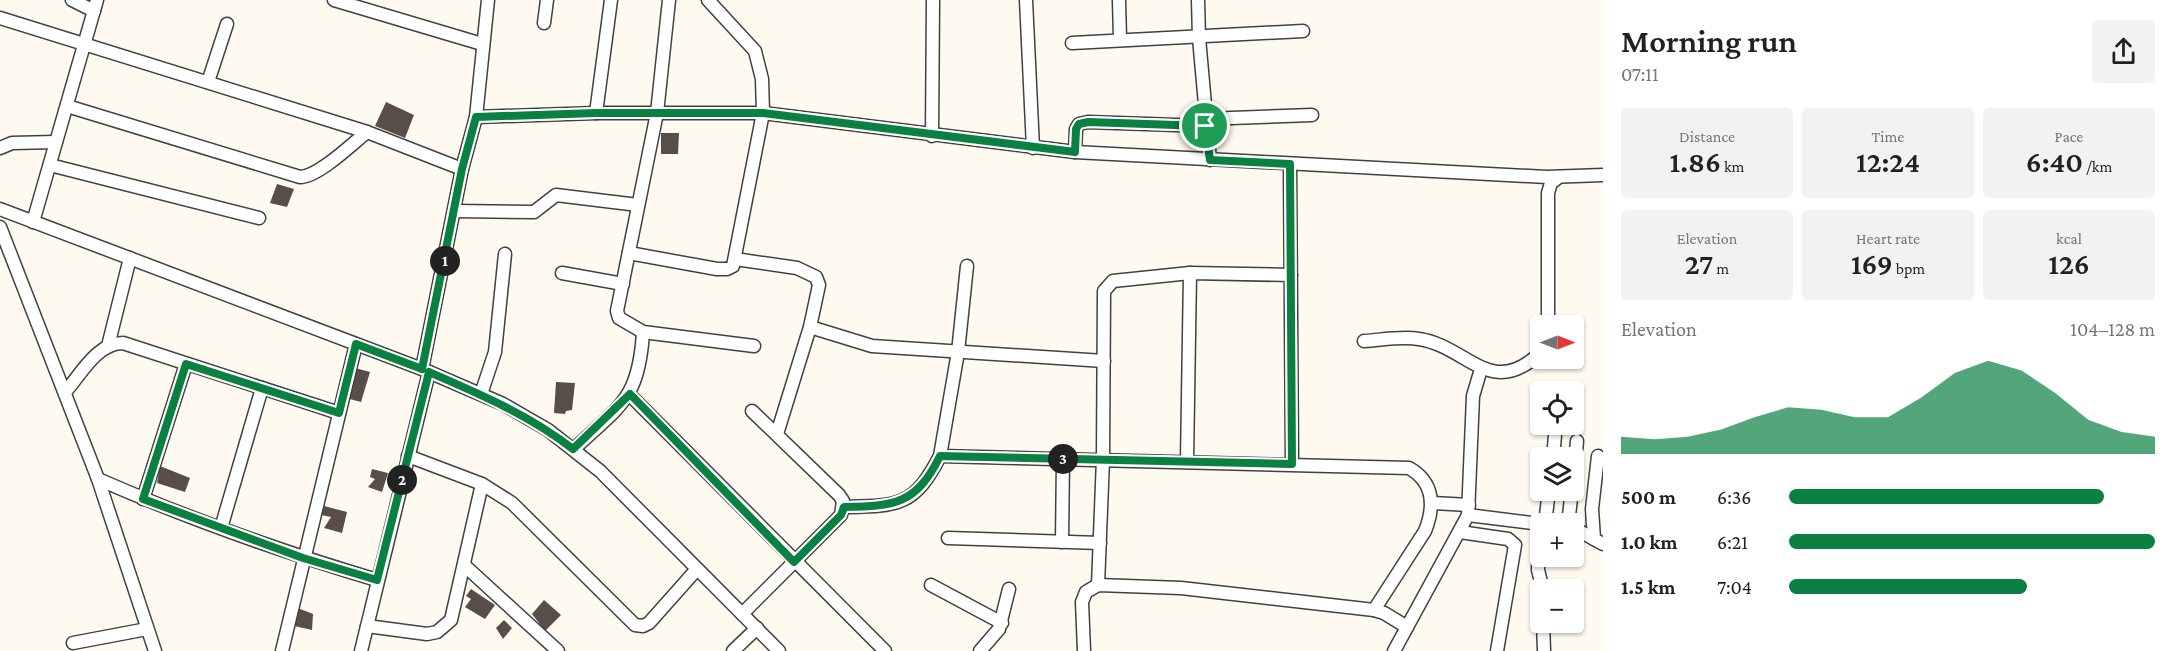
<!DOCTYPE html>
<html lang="en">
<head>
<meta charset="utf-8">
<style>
  body { margin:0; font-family:"Crimson Pro",serif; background:#f2f2f2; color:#202124; height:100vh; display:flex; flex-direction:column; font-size:22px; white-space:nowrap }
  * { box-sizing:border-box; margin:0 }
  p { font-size:20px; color:#757577 }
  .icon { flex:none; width:33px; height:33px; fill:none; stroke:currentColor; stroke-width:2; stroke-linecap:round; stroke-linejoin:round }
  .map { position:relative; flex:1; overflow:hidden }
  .sheet { display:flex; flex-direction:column; background:#fff; width:570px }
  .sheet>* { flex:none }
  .needle { width:39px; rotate:90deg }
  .tools { position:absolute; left:1530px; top:315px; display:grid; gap:12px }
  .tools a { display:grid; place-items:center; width:54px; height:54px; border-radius:6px; background:#fff; box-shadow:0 2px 4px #0004; font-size:30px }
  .pin { position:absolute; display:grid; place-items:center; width:51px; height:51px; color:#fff; margin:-26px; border:3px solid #fff; border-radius:50%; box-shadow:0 2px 6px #0007 }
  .km { position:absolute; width:30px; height:30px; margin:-15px; border-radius:50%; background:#222; color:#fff; font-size:16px; line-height:30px; text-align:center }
  .round { display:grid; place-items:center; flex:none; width:63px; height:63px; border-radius:6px; background:#f2f2f2 }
  .head { display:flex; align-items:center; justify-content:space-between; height:102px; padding:0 18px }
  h1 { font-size:33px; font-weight:600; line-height:45px }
  .metrics { display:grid; grid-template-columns:repeat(3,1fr); gap:9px; height:102px; padding:6px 18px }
  .metrics div { display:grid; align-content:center; border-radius:6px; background:#f2f2f2; text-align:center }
  .metrics b { font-size:30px; font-weight:600 }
  .metrics small { font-size:16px; font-weight:400 }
  .metrics p { font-size:16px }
  .chart { height:168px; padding:12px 18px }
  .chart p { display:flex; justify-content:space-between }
  .chart svg { width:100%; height:108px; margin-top:6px; fill:#0b8043; opacity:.7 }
  ul { padding:0 18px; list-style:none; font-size:20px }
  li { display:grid; grid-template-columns:96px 72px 1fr; align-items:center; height:45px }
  li i { height:15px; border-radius:8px; background:#0b8043 }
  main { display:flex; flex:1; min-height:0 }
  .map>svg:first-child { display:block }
  .building { fill:#584d49 }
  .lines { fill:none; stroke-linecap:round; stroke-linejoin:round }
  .minor-casing { stroke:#414141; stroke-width:15 }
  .minor { stroke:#fff; stroke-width:12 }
  .route-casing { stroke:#fff; stroke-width:12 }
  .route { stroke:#0b8043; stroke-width:8 }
</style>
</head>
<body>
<main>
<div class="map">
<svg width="1603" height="651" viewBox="0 0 1603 651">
  <rect width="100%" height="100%" fill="#fffaef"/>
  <g class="building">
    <path d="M386 102 414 115 405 138 375 126Z"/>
    <path d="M661 133H679L678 154H661Z"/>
    <path d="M277 184 294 189 287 207 270 203Z"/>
    <path d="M355 368 370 372 361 402 346 398Z"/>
    <path d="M556 382 575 383 572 410 566 411 565 414 554 413Z"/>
    <path d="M160 466 190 478 185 492 157 483Z"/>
    <path d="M372 469 388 473 382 492 368 487 375 479 370 477Z"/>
    <path d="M324 506 347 512 342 533 324 528 331 517 321 515Z"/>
    <path d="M471 589 495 605 485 619 465 607 471 599 466 596Z"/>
    <path d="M544 600 561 615 545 631 532 614Z"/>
    <path d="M295 607 313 614 312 630 290 625Z"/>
    <path d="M504 620 512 628 503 639 496 628Z"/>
  </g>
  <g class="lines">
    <g class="minor-casing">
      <g id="minor">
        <path d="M72 0 94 11"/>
        <path d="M334 0 482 44"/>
        <path d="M669 0 657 113 617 311 619 318 643 332 754 346"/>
        <path d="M1026 0 1033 148"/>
        <path d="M1119 0 1120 39"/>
        <path d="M1198 0 1199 38 1210 160"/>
        <path d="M0 18 367 132 462 169"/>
        <path d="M544 23 547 0"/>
        <path d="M1072 43 1303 31"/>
        <path d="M208 82 227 24"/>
        <path d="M67 106 300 177C318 177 352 144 367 132"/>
        <path d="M596 113 611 0"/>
        <path d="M476 117 596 113H763L1075 152 1547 177 1603 175"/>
        <path d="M1205 119 1312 115"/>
        <path d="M932 136 933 0"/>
        <path d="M0 148 12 143 56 142"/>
        <path d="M1075 152 1076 129 1079 124 1088 122 1205 126"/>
        <path d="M1290 164 1292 464"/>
        <path d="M50 165 259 218"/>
        <path d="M0 209 422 369 503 404 548 430 600 471 779 651"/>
        <path d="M455 211 534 212 556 195 638 205"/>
        <path d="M33 222 97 0"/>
        <path d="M0 227 98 479 155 651"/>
        <path d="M629 253 717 269H727L733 266 763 113 762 79 755 51 708 0"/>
        <path d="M735 259 797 268 816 277 819 285 810 327 777 434"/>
        <path d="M562 273 623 284"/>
        <path d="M1548 326V193L1551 183 1559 177"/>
        <path d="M810 327 872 346 1104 361"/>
        <path d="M1364 341C1382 340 1402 336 1419 339 1467 346 1491 400 1540 353"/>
        <path d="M108 346 130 258"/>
        <path d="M422 369 462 169 476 117 488 0"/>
        <path d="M66 391C81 374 97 343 123 343L339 413"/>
        <path d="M481 394 495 352 505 254"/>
        <path d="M630 395 885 651"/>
        <path d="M574 449C620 405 639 400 643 332"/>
        <path d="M408 456 482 484 512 503 635 625 643 626 649 623 697 569"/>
        <path d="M940 456 1409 468C1434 482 1435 506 1425 531L1374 610"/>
        <path d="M1553 458 1555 435"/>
        <path d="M1187 461 1190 273"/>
        <path d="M1574 473 1577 441"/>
        <path d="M98 479C189 519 283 552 377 580"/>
        <path d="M143 499 186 364"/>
        <path d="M1433 503 1469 505"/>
        <path d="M844 507C897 506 914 507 940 456L958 352 967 266"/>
        <path d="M1468 515 1540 524"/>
        <path d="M1539 523 1538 570 1543 590"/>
        <path d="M1545 524 1549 490"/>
        <path d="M1568 524 1572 490"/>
        <path d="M221 528 262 388"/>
        <path d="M1574 528 1603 544"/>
        <path d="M1460 532 1508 539 1515 545 1497 651"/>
        <path d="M948 538 1100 543"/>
        <path d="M1594 539 1592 509 1598 456"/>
        <path d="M1062 542 1063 459"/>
        <path d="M464 565 558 651"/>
        <path d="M931 585 1002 623"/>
        <path d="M1098 585 1103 459 1104 291 1113 281 1190 273 1291 275"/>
        <path d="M742 614 841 515 843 501 839 495 752 411"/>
        <path d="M1543 622 1544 651"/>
        <path d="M367 626 427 634 437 632 451 620 482 484"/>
        <path d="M73 643 147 629"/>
        <path d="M282 651 356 344"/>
        <path d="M361 651 429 372"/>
        <path d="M733 651 757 628"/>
        <path d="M980 651 999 629 1009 589"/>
        <path d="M1084 651 1082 602 1086 592 1098 585 1181 588 1374 610 1384 613 1407 627"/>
        <path d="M1394 651 1468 515 1473 396 1481 369"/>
      </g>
    </g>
    <use href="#minor" class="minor"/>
  </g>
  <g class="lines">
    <g class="route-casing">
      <path id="route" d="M596 113H763L1075 152 1076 129 1079 124 1088 122 1205 126 1210 160 1290 164 1292 464 940 456C916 505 894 506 844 507L841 515 794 562 630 394 573 449C529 415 480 394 429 372L377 580 303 558 143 499 186 364 339 413 356 344 422 369 462 169 476 117Z"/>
    </g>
    <use href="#route" class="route"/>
  </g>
</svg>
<div class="tools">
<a><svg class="needle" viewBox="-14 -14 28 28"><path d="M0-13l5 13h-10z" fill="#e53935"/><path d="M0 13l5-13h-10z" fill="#757577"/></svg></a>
<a><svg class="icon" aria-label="locate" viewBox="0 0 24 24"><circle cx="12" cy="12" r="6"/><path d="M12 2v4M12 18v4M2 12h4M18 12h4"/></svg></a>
<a><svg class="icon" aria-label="layers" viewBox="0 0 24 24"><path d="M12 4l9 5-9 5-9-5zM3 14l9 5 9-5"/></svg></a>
<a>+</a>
<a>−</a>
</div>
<div class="pin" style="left:1205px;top:126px;background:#1e9e55"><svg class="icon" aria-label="arrive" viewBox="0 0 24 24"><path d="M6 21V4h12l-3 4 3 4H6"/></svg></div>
<b class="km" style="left:445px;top:261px">1</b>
<b class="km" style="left:402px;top:480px">2</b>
<b class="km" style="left:1063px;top:459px">3</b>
</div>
<section class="sheet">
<div class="head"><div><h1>Morning run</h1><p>07:11</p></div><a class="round"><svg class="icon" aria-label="share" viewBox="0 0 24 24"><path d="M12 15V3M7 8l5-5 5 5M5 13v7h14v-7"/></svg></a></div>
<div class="metrics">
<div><p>Distance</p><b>1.86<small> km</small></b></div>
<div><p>Time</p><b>12:24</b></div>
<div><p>Pace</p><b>6:40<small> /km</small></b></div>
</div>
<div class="metrics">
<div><p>Elevation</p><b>27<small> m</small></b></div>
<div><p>Heart rate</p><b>169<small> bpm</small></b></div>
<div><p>kcal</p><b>126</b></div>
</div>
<div class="chart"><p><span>Elevation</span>104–128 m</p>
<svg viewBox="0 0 160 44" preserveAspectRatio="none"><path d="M0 44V37L10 38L20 37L30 34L40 29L50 25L60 26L70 29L80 29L90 21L100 11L110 6L120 10L130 19L140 30L150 35L160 37V44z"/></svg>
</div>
<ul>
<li><b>500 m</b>6:36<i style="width:86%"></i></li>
<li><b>1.0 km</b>6:21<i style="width:100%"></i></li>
<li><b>1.5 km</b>7:04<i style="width:65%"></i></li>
</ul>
</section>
</main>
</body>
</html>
